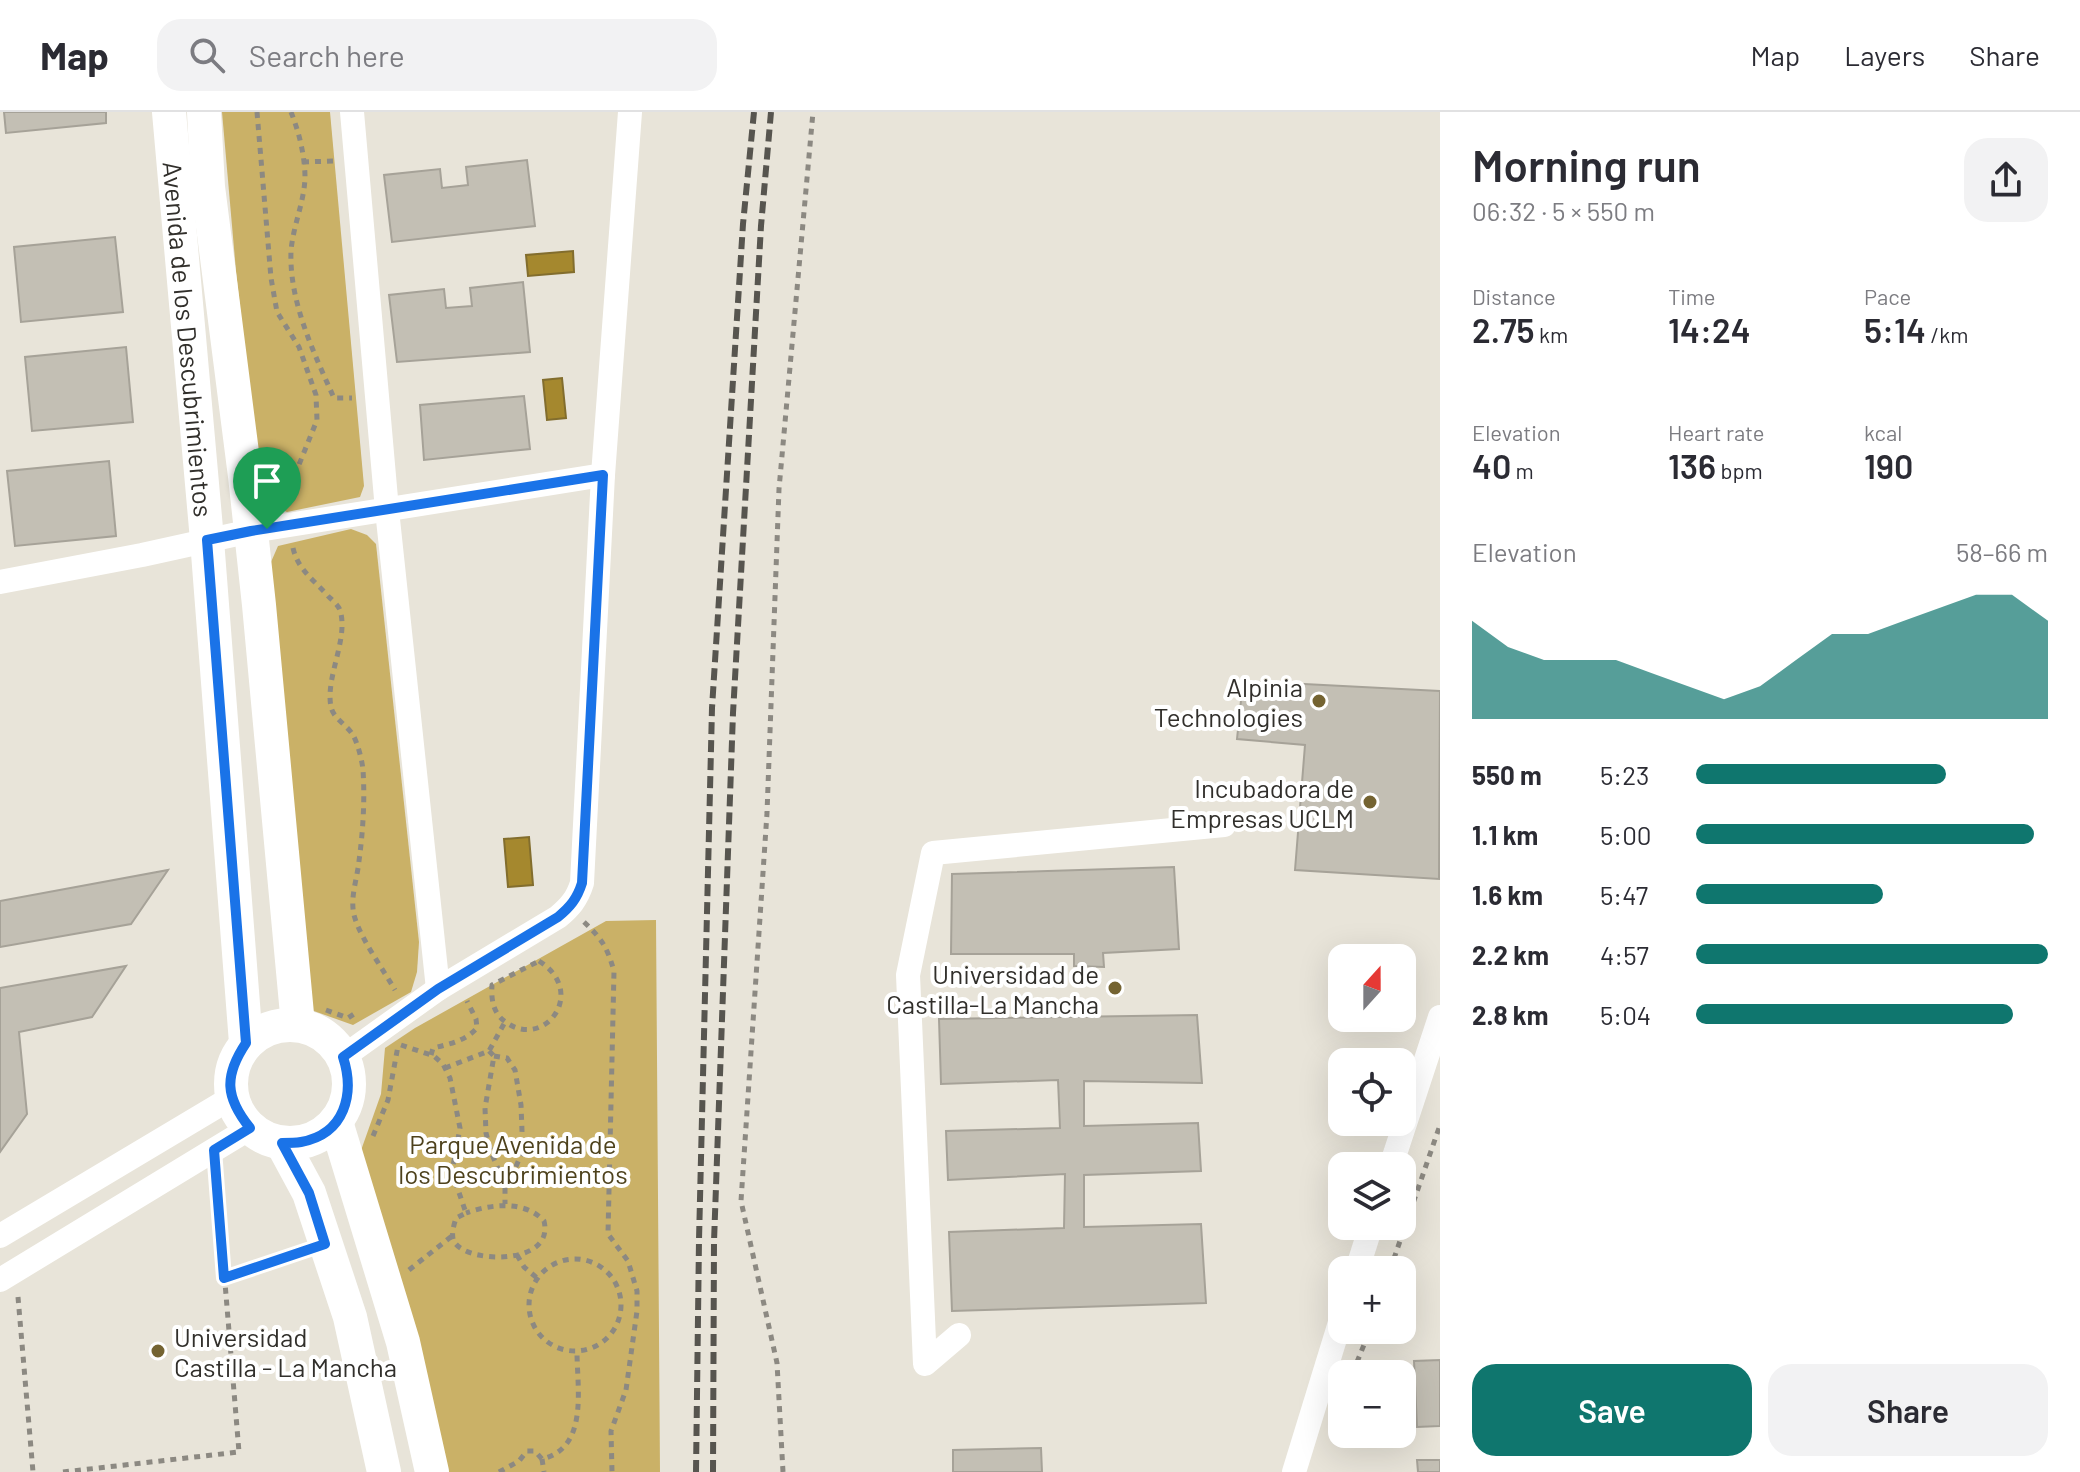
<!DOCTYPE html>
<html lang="en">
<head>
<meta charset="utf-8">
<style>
  body { margin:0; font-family:Barlow,sans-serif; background:#f2f2f3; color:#2b2b33; height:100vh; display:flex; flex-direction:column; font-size:30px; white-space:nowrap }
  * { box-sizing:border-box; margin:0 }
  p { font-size:26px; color:#7c7c81 }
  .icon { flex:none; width:44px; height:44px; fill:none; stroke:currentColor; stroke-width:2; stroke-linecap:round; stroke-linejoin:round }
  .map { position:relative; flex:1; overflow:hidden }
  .sheet { display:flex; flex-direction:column; background:#fff; width:640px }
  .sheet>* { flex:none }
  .needle { width:52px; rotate:21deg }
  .fabs { position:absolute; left:1328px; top:832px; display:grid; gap:16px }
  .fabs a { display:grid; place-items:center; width:88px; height:88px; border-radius:16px; background:#fff; box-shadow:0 8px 32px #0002; font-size:40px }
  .pin { position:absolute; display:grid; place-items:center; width:68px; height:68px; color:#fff; margin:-82px -34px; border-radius:50% 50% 50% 0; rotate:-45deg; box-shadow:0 0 8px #0007 }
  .pin .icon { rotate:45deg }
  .round { display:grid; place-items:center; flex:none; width:84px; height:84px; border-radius:24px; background:#f2f2f3 }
  .overview { display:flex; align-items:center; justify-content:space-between; height:136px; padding:0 32px }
  h1 { font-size:44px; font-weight:600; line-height:60px }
  .metrics { display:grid; grid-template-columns:repeat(3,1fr); gap:12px; height:136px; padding:8px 32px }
  .metrics div { display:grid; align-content:center }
  .metrics b { font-size:34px; font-weight:600 }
  .metrics small { font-size:22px; font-weight:400 }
  .metrics p { font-size:22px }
  .chart { height:224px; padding:16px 32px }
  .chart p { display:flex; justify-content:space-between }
  .chart svg { width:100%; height:144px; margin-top:8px; fill:#0f766e; opacity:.7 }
  .cta { display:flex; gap:16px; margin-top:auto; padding:16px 32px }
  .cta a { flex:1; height:92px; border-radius:24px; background:#0f766e; color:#fff; font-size:32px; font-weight:600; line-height:92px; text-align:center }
  .cta a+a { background:#f2f2f3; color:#2b2b33 }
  ul { padding:0 32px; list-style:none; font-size:26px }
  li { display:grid; grid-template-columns:128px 96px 1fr; align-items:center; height:60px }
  li i { height:20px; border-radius:10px; background:#0f766e }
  header { display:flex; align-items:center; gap:48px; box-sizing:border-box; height:112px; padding:0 40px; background:#fff; border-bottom:2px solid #e1e1e2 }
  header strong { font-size:38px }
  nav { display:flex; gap:44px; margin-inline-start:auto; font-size:28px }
  .search { width:560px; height:72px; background:#f2f2f3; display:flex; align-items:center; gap:20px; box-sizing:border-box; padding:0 28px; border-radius:24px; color:#7c7c81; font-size:30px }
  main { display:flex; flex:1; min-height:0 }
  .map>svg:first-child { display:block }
  .green { fill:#cab167 }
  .water { fill:#a5882e; stroke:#826d2d; stroke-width:2 }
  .building { fill:#c3bfb4; stroke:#a6a298; stroke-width:2 }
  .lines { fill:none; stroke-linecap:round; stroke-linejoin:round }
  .path { stroke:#8c8982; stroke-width:5; stroke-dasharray:6 6; stroke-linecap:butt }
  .street { stroke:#fff; stroke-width:24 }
  .secondary { stroke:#fff; stroke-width:34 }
  .rail { stroke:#57554f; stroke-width:6; stroke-dasharray:12 6; stroke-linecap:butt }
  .route-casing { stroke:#fff; stroke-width:16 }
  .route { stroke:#1a73e8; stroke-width:10 }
  .poi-dot { fill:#746331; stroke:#fff; stroke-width:3 }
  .labels { text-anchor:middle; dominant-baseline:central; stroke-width:8; stroke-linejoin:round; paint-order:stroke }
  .street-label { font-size:26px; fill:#312f2b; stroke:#fff }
  .poi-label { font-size:26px; fill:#312f2b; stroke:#fff; text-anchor:end }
  .park-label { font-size:26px; fill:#4e421d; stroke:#fff }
</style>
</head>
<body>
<header>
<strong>Map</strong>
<div class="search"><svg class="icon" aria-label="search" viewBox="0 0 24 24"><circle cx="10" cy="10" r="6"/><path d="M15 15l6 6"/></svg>Search here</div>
<nav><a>Map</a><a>Layers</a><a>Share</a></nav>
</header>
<main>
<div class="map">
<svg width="1440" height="1360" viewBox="0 0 1440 1360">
  <rect width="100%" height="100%" fill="#e8e4d9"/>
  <g class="green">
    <path d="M222 0H330L364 374 360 385 287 400 272 394 260 379 236 159Z"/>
    <path d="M351 417 367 423 376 432 419 830 417 860 411 880 353 913 311 898 267 459 278 434Z"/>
    <path d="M656 808 660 1360H446L359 1044 381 982 385 936 415 916 606 809Z"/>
  </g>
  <g class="water">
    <path d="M573 139 574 160 528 164 526 143Z"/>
    <path d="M562 266 566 306 547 308 543 268Z"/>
    <path d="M529 725 533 773 508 775 504 727Z"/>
  </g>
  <g class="building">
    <path d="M4 0H106V11L6 21Z"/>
    <path d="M527 48 535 114 392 130 384 63 440 57 442 76 468 73 466 55Z"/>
    <path d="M115 125 123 200 21 210 14 135Z"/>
    <path d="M523 170 530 240 397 250 389 183 444 177 446 196 472 194 470 176Z"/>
    <path d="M126 235 133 310 32 319 25 245Z"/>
    <path d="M524 284 530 337 424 348 420 293Z"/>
    <path d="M109 349 116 424 15 434 7 359Z"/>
    <path d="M1243 569 1440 579 1439 767 1295 758 1305 633 1237 627Z"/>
    <path d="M1174 755 1179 837 1103 841 1104 855 1074 854V842H951L952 762Z"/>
    <path d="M168 758 131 812 0 835V789Z"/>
    <path d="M126 854 92 905 19 920 27 1002 0 1040V876Z"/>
    <path d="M1197 903 1202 971 1084 969V1014L1198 1011 1201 1059 1084 1063V1115L1201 1112 1206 1191 952 1199 949 1120 1064 1116 1065 1062 948 1068 946 1019 1060 1016 1058 968 941 972 939 907Z"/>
    <path d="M1440 1248V1314L1417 1315 1414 1249Z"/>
    <path d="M1041 1336 1042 1360H953V1338Z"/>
    <path d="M1417 1348H1440V1360H1418Z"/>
  </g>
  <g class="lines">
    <g class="path">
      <path d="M257 0 271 166 277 200 299 235 316 283 317 308 292 370 288 391"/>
      <path d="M291 0C299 20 305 44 305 66 304 91 293 114 291 139 289 190 314 241 334 286H352"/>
      <path d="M303 50 334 49"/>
      <path d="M293 436C298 458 314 468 328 484 332 488 338 493 340 498 349 527 325 565 331 595 333 606 347 613 353 623 358 632 362 648 363 658 365 688 363 719 359 749 357 768 350 785 354 803 360 826 383 857 395 878"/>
      <path d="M584 810C602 827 607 835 614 859L608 1122 628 1149 637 1179V1199L626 1278 611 1319 612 1360"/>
      <path d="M539 849C588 880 545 937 507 911 493 902 491 888 492 873Z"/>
      <path d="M326 898 348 906 357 900"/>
      <path d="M401 933 434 944 443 952 450 966 460 1016 453 1054V1063L466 1101 456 1106C454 1113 450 1124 455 1131 470 1152 555 1153 544 1109 525 1088 491 1092 466 1101"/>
      <path d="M489 939 494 944 485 996 486 1021 491 1040 499 1059 505 1067V1092"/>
      <path d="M431 943 433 936C450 932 465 929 477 916L476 907 467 889"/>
      <path d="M494 944 507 946 515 958 521 993 522 1019 521 1043 514 1059 505 1067"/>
      <path d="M445 956 489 939 505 910"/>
      <path d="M373 1024 388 988 398 934"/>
      <path d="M517 1143 524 1155 537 1166"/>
      <circle cx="575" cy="1193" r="46"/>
      <path d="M409 1158 452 1124"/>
      <path d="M1390 1158 1440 1013"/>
      <path d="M224 1166 300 1140"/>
      <path d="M18 1185 33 1360"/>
      <path d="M1357 1250 1370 1218"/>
      <path d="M542 1347 544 1360"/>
      <path d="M63 1360 239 1340 216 1062"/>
      <path d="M499 1360 519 1349 527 1339H535L542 1347C589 1336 577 1276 577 1240"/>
      <path d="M783 1360 777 1251 741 1089 767 701 779 377 813 0"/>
    </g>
    <g class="street">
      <path d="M352 0 387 398 438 877"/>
      <path d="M0 470 142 443 251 419 603 363"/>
      <path d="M343 945 438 877 558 805C570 795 577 787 582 771L603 363 630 0"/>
      <path d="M1391 1054 1440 905"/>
      <path d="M0 1124 231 986"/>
      <path d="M1357 1158 1371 1114"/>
      <path d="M0 1168 250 1016"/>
      <path d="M959 1223 925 1252 908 863 933 741 1224 713"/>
      <path d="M1294 1360 1342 1204"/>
    </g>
    <g class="secondary">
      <path id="s1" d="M169 0 207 428 246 931"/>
      <path d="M204 0 208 75 245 364 259 493 298 913"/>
      <circle cx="290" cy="972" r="59"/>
      <path d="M336 1010 403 1230 432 1360"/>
      <path d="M282 1031 309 1081 350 1205 384 1360"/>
    </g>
    <g class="rail">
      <path d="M696 1360 699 1128 712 596 743 112 754 0"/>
      <path d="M713 1360 714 1130 733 601 761 114 771 0"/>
    </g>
  </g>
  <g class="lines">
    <g class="route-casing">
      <path id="route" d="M603 363 582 771C577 787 570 795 558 805L438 877 343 945C355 982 345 1022 301 1030 295 1031 288 1031 282 1031L309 1081 325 1132 224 1166 214 1038 250 1016C225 985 224 964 246 931L207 428 251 419Z"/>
    </g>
    <use href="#route" class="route"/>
  </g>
  <g class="poi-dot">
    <circle cx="1319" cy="589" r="8"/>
    <circle cx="1370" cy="690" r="8"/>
    <circle cx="1115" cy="876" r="8"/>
    <circle cx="158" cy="1239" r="8"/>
  </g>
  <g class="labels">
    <g class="street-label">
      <text stroke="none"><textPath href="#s1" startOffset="228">Avenida de los Descubrimientos</textPath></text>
    </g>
    <g class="poi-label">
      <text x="1303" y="574">Alpinia<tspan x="1303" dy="30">Technologies</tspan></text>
      <text x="1354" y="675">Incubadora de<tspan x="1354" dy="30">Empresas UCLM</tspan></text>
      <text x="1099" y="861">Universidad de<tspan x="1099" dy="30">Castilla-La Mancha</tspan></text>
      <text x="174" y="1224" text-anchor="start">Universidad<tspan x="174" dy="30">Castilla - La Mancha</tspan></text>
    </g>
    <g class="park-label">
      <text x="513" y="1031">Parque Avenida de<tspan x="513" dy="30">los Descubrimientos</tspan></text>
    </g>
  </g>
</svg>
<div class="fabs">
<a><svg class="needle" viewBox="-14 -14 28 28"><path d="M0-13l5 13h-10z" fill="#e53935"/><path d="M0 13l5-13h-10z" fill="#7c7c81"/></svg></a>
<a><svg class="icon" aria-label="locate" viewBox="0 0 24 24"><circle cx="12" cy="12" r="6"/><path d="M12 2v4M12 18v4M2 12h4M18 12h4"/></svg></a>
<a><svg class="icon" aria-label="layers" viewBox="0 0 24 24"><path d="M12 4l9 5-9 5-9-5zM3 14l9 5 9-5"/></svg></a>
<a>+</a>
<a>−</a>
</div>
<div class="pin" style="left:267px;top:417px;background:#1e9e55"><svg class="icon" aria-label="arrive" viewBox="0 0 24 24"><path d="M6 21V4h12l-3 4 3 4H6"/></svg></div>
</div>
<section class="sheet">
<div class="overview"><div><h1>Morning run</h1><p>06:32 · 5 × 550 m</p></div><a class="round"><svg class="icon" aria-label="share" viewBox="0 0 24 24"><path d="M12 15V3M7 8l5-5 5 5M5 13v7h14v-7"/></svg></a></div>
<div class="metrics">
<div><p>Distance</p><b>2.75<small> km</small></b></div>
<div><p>Time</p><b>14:24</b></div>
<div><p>Pace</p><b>5:14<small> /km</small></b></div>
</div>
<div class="metrics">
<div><p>Elevation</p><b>40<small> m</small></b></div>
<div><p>Heart rate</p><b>136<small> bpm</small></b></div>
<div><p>kcal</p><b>190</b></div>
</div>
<div class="chart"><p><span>Elevation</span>58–66 m</p>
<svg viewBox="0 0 160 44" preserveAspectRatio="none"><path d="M0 44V14L10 22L20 26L30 26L40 26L50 30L60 34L70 38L80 34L90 26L100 18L110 18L120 14L130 10L140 6L150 6L160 14V44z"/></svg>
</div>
<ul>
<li><b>550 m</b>5:23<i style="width:71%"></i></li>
<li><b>1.1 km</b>5:00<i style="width:96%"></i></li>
<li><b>1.6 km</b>5:47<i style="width:53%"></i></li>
<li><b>2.2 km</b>4:57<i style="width:100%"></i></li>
<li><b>2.8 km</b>5:04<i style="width:90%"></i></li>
</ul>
<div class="cta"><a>Save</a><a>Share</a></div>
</section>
</main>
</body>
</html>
